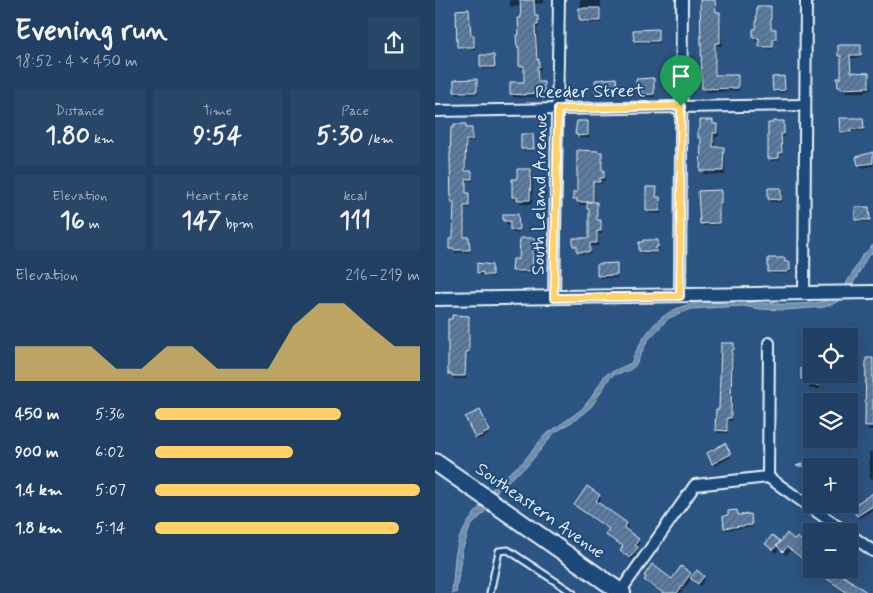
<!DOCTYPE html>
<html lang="en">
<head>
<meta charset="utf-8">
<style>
  body { margin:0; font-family:Mynerve,sans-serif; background:#284668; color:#f1f3f6; height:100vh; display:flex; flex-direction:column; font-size:19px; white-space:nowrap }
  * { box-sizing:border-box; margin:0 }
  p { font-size:16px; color:#a2afbe }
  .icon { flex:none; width:28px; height:28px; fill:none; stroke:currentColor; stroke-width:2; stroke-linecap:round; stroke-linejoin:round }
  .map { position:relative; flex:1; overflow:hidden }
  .sheet { display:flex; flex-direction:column; background:#203f62; width:435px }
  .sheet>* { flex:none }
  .fabs { position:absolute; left:368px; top:328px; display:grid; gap:10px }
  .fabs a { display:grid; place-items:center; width:55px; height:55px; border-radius:0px; background:#203f62; box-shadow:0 2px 12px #0003,0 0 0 1px #3d5877; font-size:25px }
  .pin { position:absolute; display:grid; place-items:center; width:42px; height:42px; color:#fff; margin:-51px -21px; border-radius:50% 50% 50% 0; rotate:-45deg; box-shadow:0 0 5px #0007 }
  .pin .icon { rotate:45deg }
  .round { display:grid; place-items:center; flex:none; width:52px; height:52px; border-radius:0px; background:#284668 }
  .summary { display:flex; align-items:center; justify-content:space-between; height:85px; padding:0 15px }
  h1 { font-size:28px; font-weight:700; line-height:38px }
  .stats { display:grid; grid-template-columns:repeat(3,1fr); gap:8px; height:85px; padding:5px 15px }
  .stats div { display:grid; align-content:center; border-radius:0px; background:#284668; text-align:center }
  .stats b { font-size:25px; font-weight:700 }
  .stats small { font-size:14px; font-weight:400 }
  .stats p { font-size:14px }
  .chart { height:140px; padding:10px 15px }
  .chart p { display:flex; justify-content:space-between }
  .chart svg { width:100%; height:90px; margin-top:5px; fill:#ffd166; opacity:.7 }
  ul { padding:0 15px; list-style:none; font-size:16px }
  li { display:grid; grid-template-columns:80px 60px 1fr; align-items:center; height:38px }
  li i { height:12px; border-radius:6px; background:#ffd166 }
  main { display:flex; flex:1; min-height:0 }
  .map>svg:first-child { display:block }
  .water { fill:url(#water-ripples); stroke:#a0b6cb }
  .shadow { fill:#0007 }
  .building { fill:url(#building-hatch); stroke:#e8f1f8 }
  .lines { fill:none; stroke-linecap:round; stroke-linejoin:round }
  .service-casing { stroke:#e8f1f8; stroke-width:9 }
  .minor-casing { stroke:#e8f1f8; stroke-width:14 }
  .tertiary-casing { stroke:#e8f1f8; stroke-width:16 }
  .primary-casing { stroke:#e8f1f8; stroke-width:20 }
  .service { stroke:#1f4a7a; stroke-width:5 }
  .minor { stroke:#1f4a7a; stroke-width:10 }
  .tertiary { stroke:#1f4a7a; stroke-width:12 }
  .primary { stroke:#1f4a7a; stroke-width:16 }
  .route-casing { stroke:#fff; stroke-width:10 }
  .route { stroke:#ffd166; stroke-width:6 }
  .labels { text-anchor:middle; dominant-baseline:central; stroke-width:4; stroke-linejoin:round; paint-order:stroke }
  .street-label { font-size:18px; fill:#e8f1f8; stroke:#1f4a7a }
</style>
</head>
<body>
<main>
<section class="sheet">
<div class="summary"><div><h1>Evening run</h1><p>18:52 · 4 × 450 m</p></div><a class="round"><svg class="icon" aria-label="share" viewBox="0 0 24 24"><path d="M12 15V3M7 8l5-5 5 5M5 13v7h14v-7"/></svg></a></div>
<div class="stats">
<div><p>Distance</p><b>1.80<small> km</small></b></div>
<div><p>Time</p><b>9:54</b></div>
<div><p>Pace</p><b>5:30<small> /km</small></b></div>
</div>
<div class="stats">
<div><p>Elevation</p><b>16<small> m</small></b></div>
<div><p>Heart rate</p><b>147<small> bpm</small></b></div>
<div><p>kcal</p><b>111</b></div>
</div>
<div class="chart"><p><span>Elevation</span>216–219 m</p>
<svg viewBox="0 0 160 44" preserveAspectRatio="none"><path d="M0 44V27L10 27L20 27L30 27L40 38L50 38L60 27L70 27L80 38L90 38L100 38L110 17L120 6L130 6L140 17L150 27L160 27V44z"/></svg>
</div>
<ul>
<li><b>450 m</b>5:36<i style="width:70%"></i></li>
<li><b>900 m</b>6:02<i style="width:52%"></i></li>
<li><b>1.4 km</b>5:07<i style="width:100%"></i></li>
<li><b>1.8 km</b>5:14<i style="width:92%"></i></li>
</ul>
</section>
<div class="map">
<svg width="438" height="593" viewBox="0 0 438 593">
  <defs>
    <pattern id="water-ripples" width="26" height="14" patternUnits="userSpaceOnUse" patternTransform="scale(1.25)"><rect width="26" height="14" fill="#708ead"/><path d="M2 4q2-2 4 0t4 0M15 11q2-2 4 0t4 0" fill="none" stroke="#61768a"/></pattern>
    <pattern id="building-hatch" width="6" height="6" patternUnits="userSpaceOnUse" patternTransform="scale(1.25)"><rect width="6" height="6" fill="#5d7da1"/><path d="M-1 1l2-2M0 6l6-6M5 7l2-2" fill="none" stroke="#53657a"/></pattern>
  </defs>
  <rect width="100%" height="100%" fill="#2b5482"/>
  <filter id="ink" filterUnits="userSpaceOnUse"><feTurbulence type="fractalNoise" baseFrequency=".02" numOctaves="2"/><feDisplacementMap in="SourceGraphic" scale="10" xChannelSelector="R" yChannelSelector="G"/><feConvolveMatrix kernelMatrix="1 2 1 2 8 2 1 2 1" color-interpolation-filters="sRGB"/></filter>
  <g filter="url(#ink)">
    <g class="water">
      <path d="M438 245V252L431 259 417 286 411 284 427 256Z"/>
      <path d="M401 296 405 300 400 303 390 307 350 310 325 309 308 306 256 309 234 318 213 340 200 366 193 371 178 375 174 379 157 406 140 420 119 433 93 465 64 488 49 513 35 527 27 551 21 593H17L20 557 24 538 34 521 61 484 88 462 109 436 146 410 156 398 170 375 196 363C229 279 288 306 360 304 374 303 389 304 401 296Z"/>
    </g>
    <g class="shadow">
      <path d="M74 0H109V3L100 4 101 17 104 21V28H102L103 61 105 64 106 70H103L104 83H108L110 86V96L91 97V98L78 97 76 93 90 83V69H87L85 66V50L83 47 88 19 87 6 76 7Z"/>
      <path d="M145 0H166V23H149L145 19Z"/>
      <path d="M265 0H281V10L286 16 287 46 281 45V77L302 76 304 79V91L270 92 268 89Z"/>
      <path d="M335 7 337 10V30H341L342 33V41H338V49H326L325 40 321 41 319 38Z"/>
      <path d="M34 10 35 13 36 36H39L40 39V49H24L23 47Z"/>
      <path d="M222 31 224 43H201L200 41Z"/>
      <path d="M425 46 427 50V58H416L417 73 433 74 435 78 436 90H431V92H409L404 86 407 79V60L404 56Z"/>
      <path d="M59 56 61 69H48L47 67Z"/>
      <path d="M349 78 351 92 340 93 339 90Z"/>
      <path d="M218 79 220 97H210L208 93 204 94 202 91Z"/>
      <path d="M181 80 182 89H179V94L164 95 162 92Z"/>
      <path d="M42 81 43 94 22 95 21 92Z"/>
      <path d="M428 119 429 131H416V134H407L406 132Z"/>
      <path d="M277 121 284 129V136L280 137V149H288L290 152V175L269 174 266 170V142L264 138 267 130Z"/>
      <path d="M152 122 154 125V138H145L141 133Z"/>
      <path d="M348 122 350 137H347L348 155H345V160L336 161 334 158Z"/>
      <path d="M31 126 32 129H37L38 131V142H32L31 172H37L38 174V181H31L32 195 35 197 34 208H30V238H34L35 241V252L20 253 16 249 18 240 20 205 17 202 18 129Z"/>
      <path d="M98 136 99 151H89L88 149Z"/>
      <path d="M166 154 168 157V172L170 175V181H167V184H159L160 203 163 206V221H165L167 224V234H163L164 246H156V254H145L143 248H141L139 245 156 239 155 212 153 205H145L139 199Z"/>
      <path d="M438 154V168V166L426 168 423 158Z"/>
      <path d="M95 171 98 175 97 204H86L84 201H81L78 197 83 180Z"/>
      <path d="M221 188 222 198 226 201V214L214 213 212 211Z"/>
      <path d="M346 189 347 192V202H336L334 199Z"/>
      <path d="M285 192 287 205H284L285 225 267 226 266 223Z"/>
      <path d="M433 208 435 222H423L421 220Z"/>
      <path d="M83 215 84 218V233H78L76 224H71L70 216Z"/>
      <path d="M100 240 105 246V253H99L98 273H80L78 270Z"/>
      <path d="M223 241 224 249H221V254L206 253 205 251Z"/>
      <path d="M349 259 351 263H354L355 266V272H353V274H336L334 272Z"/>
      <path d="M181 265 182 278H165L163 275Z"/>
      <path d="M56 266 58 277 45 275 43 272Z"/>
      <path d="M33 317 35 319V354H31V379H19L15 373Z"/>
      <path d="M287 345H298L300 347 299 353H298L297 421H293V433H283L282 430V410H285Z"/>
      <path d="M373 356H376V374H390V376H386L385 389H375L373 384 370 383 368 379 373 370Z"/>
      <path d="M432 359H438V430H433L431 426Z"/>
      <path d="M372 401H380H376V428L375 426V416H373L371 413Z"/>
      <path d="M46 414 55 434 42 440 41 437Z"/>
      <path d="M290 445 296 457 280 466 273 454Z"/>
      <path d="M434 452H438V480L435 477Z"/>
      <path d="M382 462 384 466H376L375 474 370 464Z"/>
      <path d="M438 494V510L424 518 418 507Z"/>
      <path d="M164 496 166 499 162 503 191 524 193 526 190 530 205 543 201 548 203 551 197 560 188 553 187 551 189 547 175 539 172 535 174 530 141 505Z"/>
      <path d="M316 515 318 527 291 530 290 527 303 516Z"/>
      <path d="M360 541 367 543 371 550 376 554V567L355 551 351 555 344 549 341 553 331 544 344 542 345 544Z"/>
      <path d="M378 569H405L407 572 406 574 430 593H409Z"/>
      <path d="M255 574 257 578 268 577 270 579 265 586 257 578 245 593H226L213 583 211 580 237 581Z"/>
    </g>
    <g class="building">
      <path d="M85 0H99L100 16H103V25H100L102 60 104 59V67H102L103 82H109V93L90 94V95L75 94V82H89V66H84V47H82L81 35H84L83 18H86Z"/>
      <path d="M265 0H280L281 12H285V43H280V75H303V88L267 89Z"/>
      <path d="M322 6H336V29H341V39H338V47H324V38H318V29H321Z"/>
      <path d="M144 8H165V21H146V19H144Z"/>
      <path d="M34 9 36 35H39V47H22L21 10Z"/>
      <path d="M223 29V41H199L198 30Z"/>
      <path d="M403 45H426V55H415L416 72 434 73V87H429L430 88 406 89V87H403L402 78H406V56H403Z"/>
      <path d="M45 55H59L60 67H45Z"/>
      <path d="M349 76 350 90 338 91 337 77Z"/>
      <path d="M181 78 182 86 178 87V92L161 93 160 80Z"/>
      <path d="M219 78V94L207 95V91H201V79Z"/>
      <path d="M42 79V92H19V80Z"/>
      <path d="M404 118H428L429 129H415L416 132H405Z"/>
      <path d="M265 120H278V124H282V133H278V147H289L288 171H265L266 138H263V129H265Z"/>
      <path d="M142 121H153V135L142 136V134H140Z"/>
      <path d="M338 121H349V134H346L347 153H344V158L333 159V123H338Z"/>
      <path d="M19 124H31V128H37V140H31L30 171H37V179H31V193H34V206H29V237H34L35 250H18V249H14V239H17L18 237 19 202H16L15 159 16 127 19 128Z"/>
      <path d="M86 134H98L99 149H86Z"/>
      <path d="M142 150 163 151V152H167V170H169V178H165V182H158V202H162V220H166V231H162V243H155V252H142V246H138V238H154V209H152V202H157H142V199L138 200V192H142Z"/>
      <path d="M438 152V163L423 165 421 157Z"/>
      <path d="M82 169H96L95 200H82V197H77V179H82Z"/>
      <path d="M211 187H222L221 197H225V211H211Z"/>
      <path d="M333 188H346V200L333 199Z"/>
      <path d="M286 190V203H284V223L265 224 263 191Z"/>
      <path d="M420 207H434L435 220H420Z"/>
      <path d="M68 214H83L84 230H75V221H68Z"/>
      <path d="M85 238H100V242H104V250H98L97 271H77L78 259H84Z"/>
      <path d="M208 240H223V247H221V252L204 251V242H208Z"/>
      <path d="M333 258H350V262H355V270H352V272H333Z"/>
      <path d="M42 263 57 265V275H48V272L42 273Z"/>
      <path d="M182 263V275L162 276V264Z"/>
      <path d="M17 315 34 316V352H31L30 376H17V374H13V319H17Z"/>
      <path d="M286 343H299V350H297L296 418H292V431L280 430 281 409H284Z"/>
      <path d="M431 358H438V426H430Z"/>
      <path d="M366 368 376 369V374H384V385H372V380L366 379Z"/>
      <path d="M45 410 55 431 40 438 30 417Z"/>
      <path d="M290 443 296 454 277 464 272 453Z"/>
      <path d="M382 458 385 466H361Z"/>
      <path d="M152 486 165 495 161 501 192 523 189 528 204 539 200 545 203 547 195 558 185 551 188 546 172 536 170 534 174 529 139 505Z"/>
      <path d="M438 493V506L422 516 416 507Z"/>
      <path d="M302 510 303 515 316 514 317 525 289 528 288 516 293 515V511Z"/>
      <path d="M352 533 360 540 362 537 368 542 366 544 376 552V566L352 547 348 552 342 546Z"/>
      <path d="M337 535 345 541 338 550 330 544Z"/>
      <path d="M217 564 237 579 246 566 256 573 242 593H228L209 580 211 577 209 576Z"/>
      <path d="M378 569H400L407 574V575L433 593H412Z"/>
      <path d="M262 570 269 576 263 584 255 578Z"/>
    </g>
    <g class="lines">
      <g class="service-casing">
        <path id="service" d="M55 593 64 551 73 550 138 593"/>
      </g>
      <g class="minor-casing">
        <g id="minor">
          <path d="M0 111 370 105"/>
          <path d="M369 293 371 0"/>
          <path d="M245 296 247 0"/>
          <path d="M119 298 124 0"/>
          <path d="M333 477 334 343"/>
          <path d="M414 534 438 551"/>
          <path d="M185 592 260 485 333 477 409 531"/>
        </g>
      </g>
      <g class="tertiary-casing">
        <path id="tertiary" d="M0 299 438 292"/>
      </g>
      <g class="primary-casing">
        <path id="primary" d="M0 462 187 593"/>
      </g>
      <use href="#service" class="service"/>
      <use href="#minor" class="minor"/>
      <use href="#tertiary" class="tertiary"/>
      <use href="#primary" class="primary"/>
    </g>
  </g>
  <g class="lines" filter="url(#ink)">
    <g class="route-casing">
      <path id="route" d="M246 106 245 296 119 298 123 109Z"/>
    </g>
    <use href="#route" class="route"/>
  </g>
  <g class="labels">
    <g class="street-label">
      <text transform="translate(155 92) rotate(-1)">Reeder Street</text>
      <text transform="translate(105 194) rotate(-89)">South Leland Avenue</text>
      <text transform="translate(105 511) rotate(35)">Southeastern Avenue</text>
    </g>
  </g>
</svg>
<div class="fabs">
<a><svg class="icon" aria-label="locate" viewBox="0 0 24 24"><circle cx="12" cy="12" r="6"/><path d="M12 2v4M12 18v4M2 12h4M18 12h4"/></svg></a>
<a><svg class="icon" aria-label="layers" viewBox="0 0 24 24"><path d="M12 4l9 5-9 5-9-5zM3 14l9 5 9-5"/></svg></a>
<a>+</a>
<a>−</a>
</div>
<div class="pin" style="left:246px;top:106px;background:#1e9e55"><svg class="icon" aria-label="arrive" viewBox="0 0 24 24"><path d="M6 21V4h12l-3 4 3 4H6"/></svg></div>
</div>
</main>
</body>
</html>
